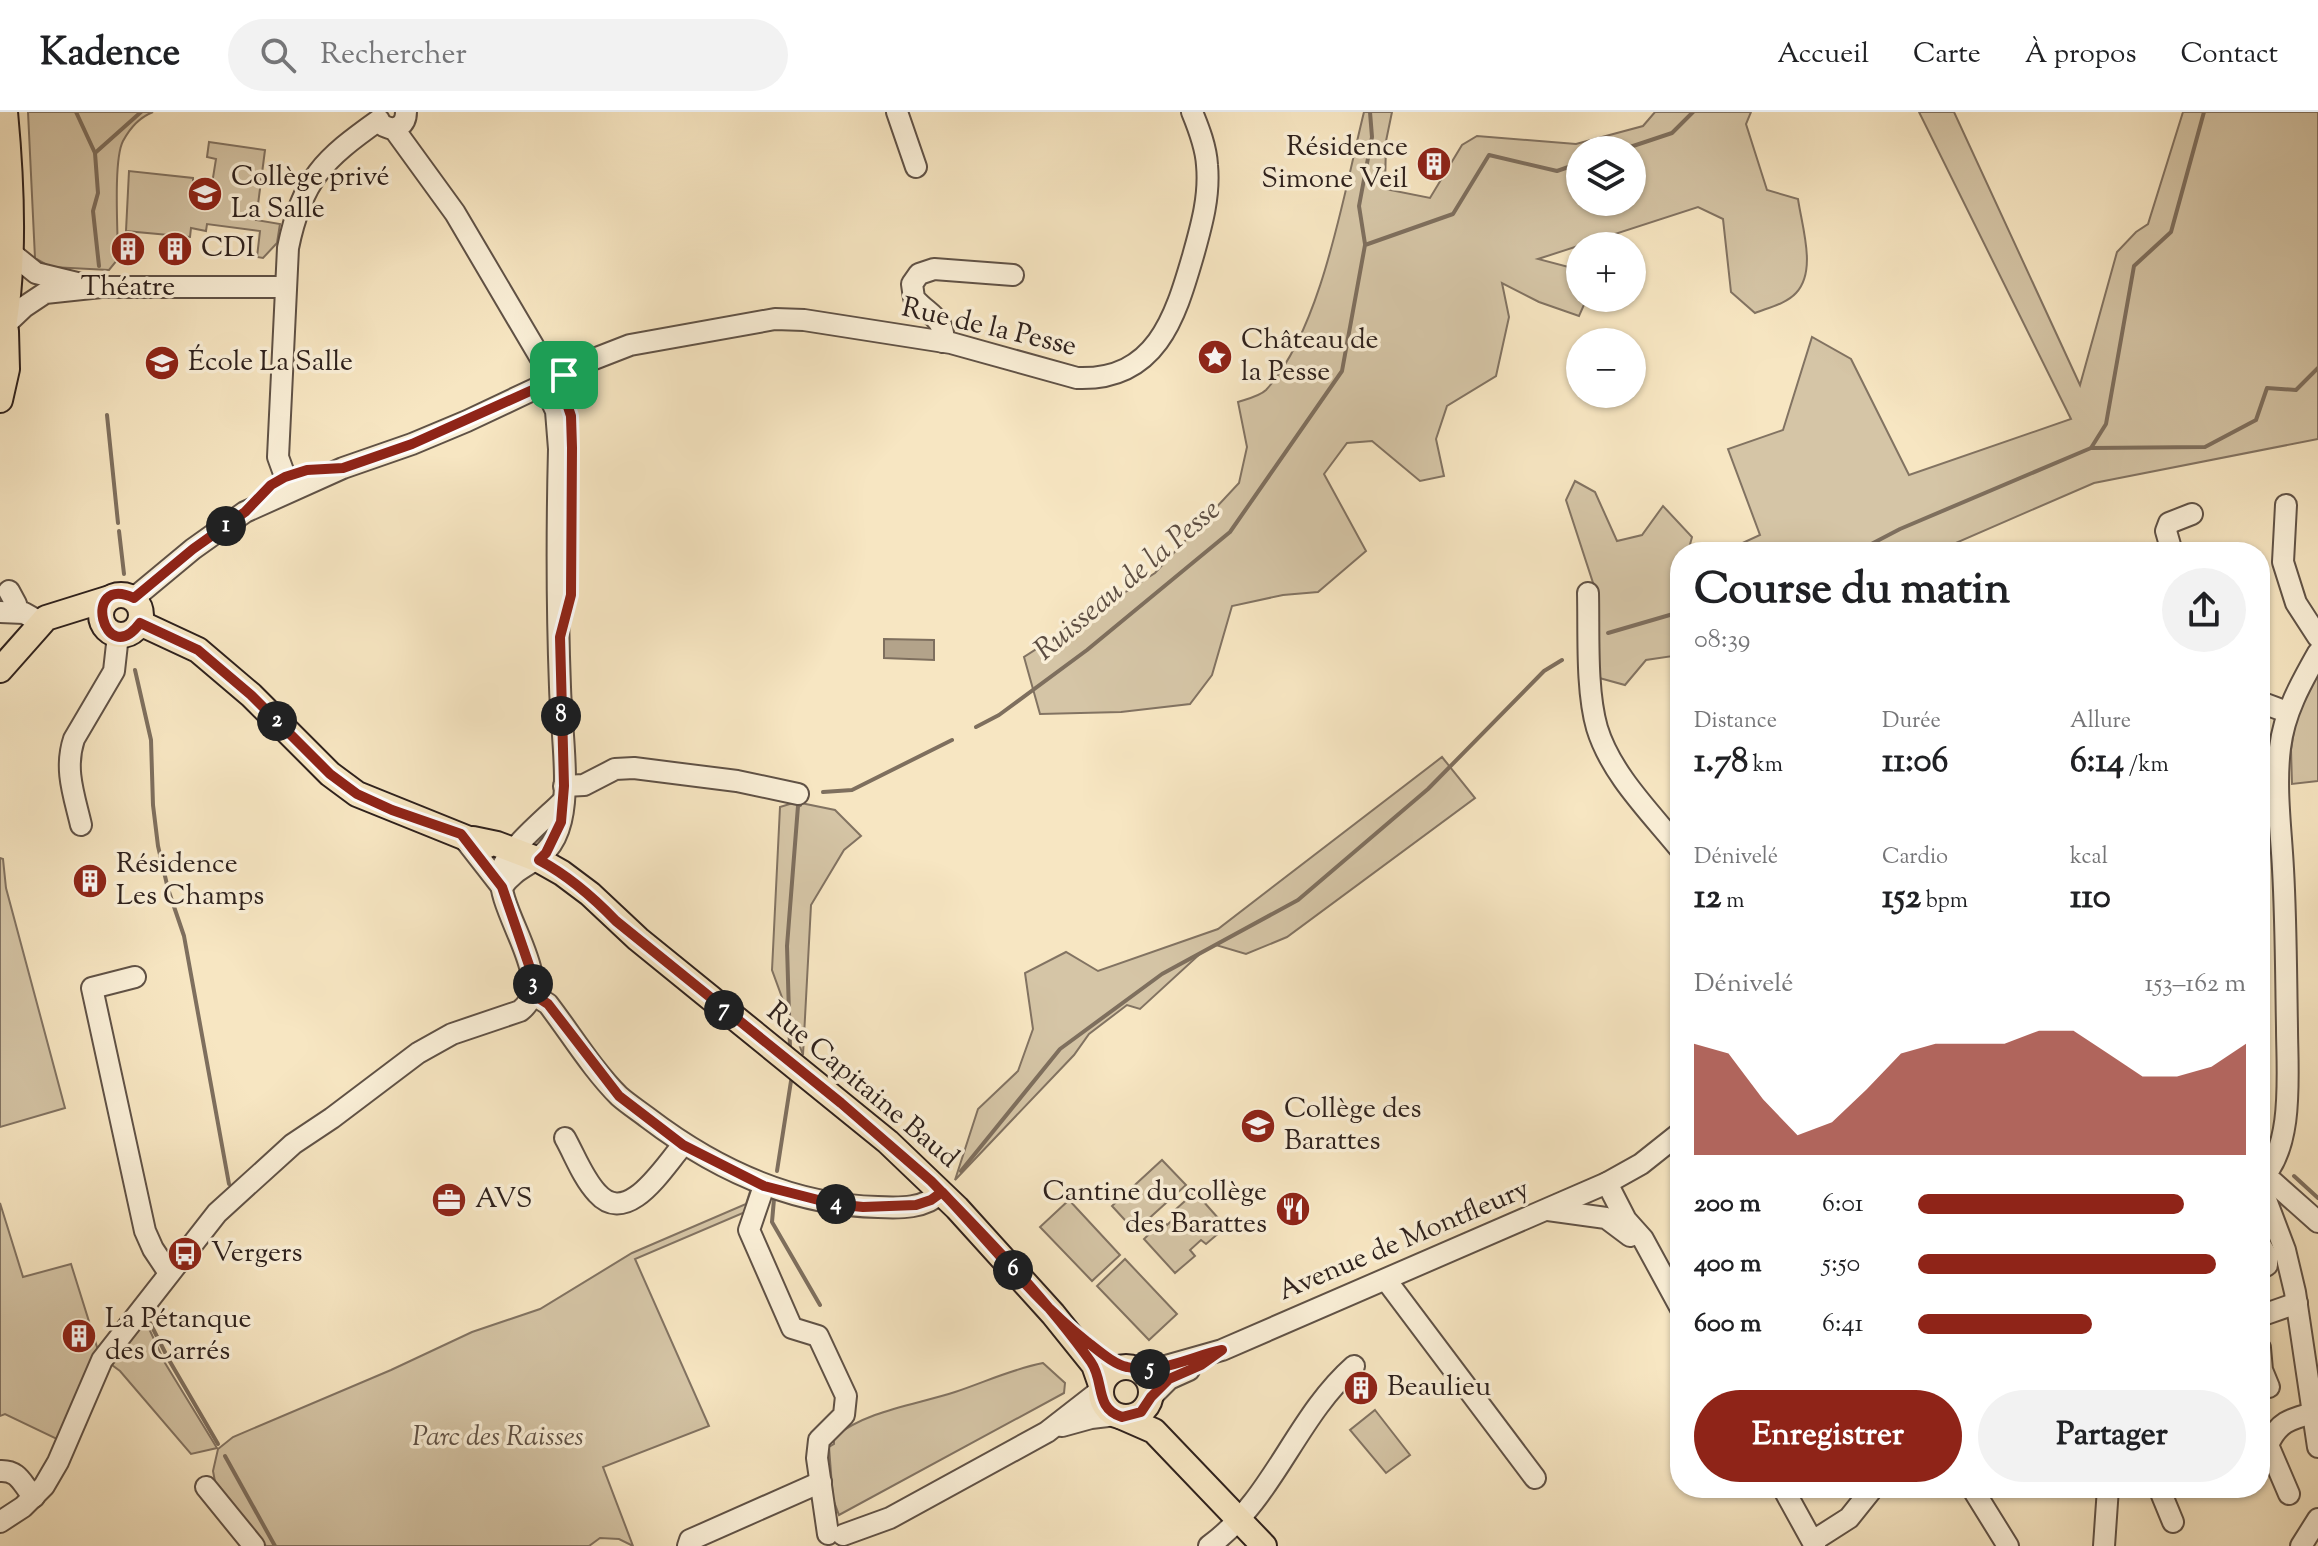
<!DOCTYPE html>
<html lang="fr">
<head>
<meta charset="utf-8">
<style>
  body { margin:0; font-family:"Sorts Mill Goudy",serif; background:#f2f2f2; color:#202124; height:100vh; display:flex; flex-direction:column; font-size:30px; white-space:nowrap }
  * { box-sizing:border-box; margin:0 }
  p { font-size:26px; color:#757577 }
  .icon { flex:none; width:44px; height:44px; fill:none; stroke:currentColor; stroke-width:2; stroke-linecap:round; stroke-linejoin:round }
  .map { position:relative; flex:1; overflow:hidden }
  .side { position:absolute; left:1670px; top:430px; width:600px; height:956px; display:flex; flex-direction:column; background:#fff; border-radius:32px; box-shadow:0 2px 6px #0004 }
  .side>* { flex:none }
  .controls { position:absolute; left:1566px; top:24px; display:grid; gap:16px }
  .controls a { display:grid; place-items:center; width:80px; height:80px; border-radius:50%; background:#fff; box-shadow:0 2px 6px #0004; font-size:40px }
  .pin { position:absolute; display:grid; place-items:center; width:68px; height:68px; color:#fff; margin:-34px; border-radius:16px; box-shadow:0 4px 12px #0006 }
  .km { position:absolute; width:40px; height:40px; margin:-20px; border-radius:50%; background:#222; color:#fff; font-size:22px; line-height:40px; text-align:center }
  .round { display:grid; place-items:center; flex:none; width:84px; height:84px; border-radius:42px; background:#f2f2f2 }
  .summary { display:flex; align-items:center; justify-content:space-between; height:136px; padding:0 24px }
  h1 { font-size:44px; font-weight:700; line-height:60px }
  .metrics { display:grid; grid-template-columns:repeat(3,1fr); gap:12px; height:136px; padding:8px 24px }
  .metrics div { display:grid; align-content:center }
  .metrics b { font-size:34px; font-weight:700 }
  .metrics small { font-size:22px; font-weight:400 }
  .metrics p { font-size:22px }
  .chart { height:224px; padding:16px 24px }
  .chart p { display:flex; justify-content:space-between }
  .chart svg { width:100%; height:144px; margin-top:8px; fill:#8f2418; opacity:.7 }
  .cta { display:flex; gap:16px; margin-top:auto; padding:16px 24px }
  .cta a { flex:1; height:92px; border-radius:48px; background:#8f2418; color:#fff; font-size:32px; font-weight:700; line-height:92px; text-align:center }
  .cta a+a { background:#f2f2f2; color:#202124 }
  ul { padding:0 24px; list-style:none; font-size:26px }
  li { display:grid; grid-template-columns:128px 96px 1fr; align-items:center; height:60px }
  li i { height:20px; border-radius:10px; background:#8f2418 }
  header { display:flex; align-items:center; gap:48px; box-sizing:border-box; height:112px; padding:0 40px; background:#fff; border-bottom:2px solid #e0e0e0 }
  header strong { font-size:38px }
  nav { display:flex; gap:44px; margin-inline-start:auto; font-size:28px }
  .search { width:560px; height:72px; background:#f2f2f2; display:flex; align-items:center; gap:20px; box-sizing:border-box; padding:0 28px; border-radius:44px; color:#757577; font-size:30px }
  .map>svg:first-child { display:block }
  .green { fill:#d5c5a6; stroke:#827362; stroke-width:2; fill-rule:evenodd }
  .water { fill:#b3a38a; stroke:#7e6f5e; stroke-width:2 }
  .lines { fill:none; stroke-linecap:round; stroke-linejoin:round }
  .stream { stroke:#7e6f5e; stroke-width:4 }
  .minor-casing { stroke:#605246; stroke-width:24 }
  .major-casing { stroke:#2e211d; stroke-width:28 }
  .minor { stroke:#faefd7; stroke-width:20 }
  .major { stroke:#f7e6c2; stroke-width:24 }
  .route-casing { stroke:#fff; stroke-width:16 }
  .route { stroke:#8f2418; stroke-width:10 }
  .labels { text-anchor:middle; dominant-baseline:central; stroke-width:7; stroke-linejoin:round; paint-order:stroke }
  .poi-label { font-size:28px; fill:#2e211d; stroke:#faefd7; text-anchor:start }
  .street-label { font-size:28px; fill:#2e211d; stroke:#faefd7 }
  .park-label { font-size:28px; font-style:italic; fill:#605246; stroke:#faefd7 }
  .water-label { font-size:30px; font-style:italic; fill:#5d4e43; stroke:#faefd7 }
</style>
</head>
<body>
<header>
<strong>Kadence</strong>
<div class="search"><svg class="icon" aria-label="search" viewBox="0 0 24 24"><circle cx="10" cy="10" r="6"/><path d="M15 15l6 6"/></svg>Rechercher</div>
<nav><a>Accueil</a><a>Carte</a><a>À propos</a><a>Contact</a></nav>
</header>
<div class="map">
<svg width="2318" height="1434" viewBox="0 0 2318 1434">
  <rect width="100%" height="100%" fill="#f7e6c2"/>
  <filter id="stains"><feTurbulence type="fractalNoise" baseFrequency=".0025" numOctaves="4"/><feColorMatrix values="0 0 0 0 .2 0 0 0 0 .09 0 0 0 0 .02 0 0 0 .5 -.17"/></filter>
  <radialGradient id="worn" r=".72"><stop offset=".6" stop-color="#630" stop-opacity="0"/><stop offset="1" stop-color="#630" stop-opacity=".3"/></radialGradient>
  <g class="green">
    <path d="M28 0H153C140 5 130 16 123 29 113 48 118 122 118 147L109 158 51 155 35 146Z"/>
    <path d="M1364 0H1392L1386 29 1385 77 1430 86 1462 33 1477 24 1576 32 1643 14 1655 0H1751L1746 12 1767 78 1798 87C1802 115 1817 159 1796 181 1786 192 1767 196 1755 201L1731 180 1723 107 1698 95 1538 147 1580 158V186H1587L1579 204 1539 190 1502 171 1509 205 1496 264 1447 294 1436 327 1444 364 1420 369 1372 329 1347 331 1324 362 1366 439 1318 480 1283 483 1232 494 1212 563 1190 592 1121 600 1040 602 1024 545 1155 461 1239 371 1247 335 1238 290C1247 287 1260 284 1266 278 1322 217 1344 80 1364 0ZM1580 38H1632V90H1580Z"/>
    <path d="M1919 0H1954L2080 273 2117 140 2136 120 2148 112 2183 0H2318V327L2094 371 1951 433 1953 440H1723L1760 423 1728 337 1783 318 1812 225 1851 247 1909 363 2071 307Z"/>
    <path d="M209 30 265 38 256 108 280 112 277 131 263 146 257 145 260 119 207 112 206 119 191 116 190 125 126 119 129 59 193 66V70L212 72 216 47 207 45Z"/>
    <path d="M1575 369 1595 380 1617 429 1642 423 1663 394 1692 425 1688 440H1680V543L1646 548 1625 573 1592 564 1595 477 1566 388Z"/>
    <path d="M2318 556V669L2292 672 2291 638 2297 599Z"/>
    <path d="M1442 645 1475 686 1287 825 1246 842 1216 833 1202 840 1140 897 1127 893 1089 922 1074 943 955 1068 978 997 1018 959 1033 917 1025 861 1066 840 1098 859 1218 817Z"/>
    <path d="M796 690 835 698 861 724 844 738 811 793 803 943 772 858 780 695Z"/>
    <path d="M0 746 3 747 6 776 65 996 0 1015Z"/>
    <path d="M1162 1048 1186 1073 1135 1119 1112 1094Z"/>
    <path d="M752 1073 758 1075 750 1098 635 1147 709 1314 603 1355 633 1434 619 1427 600 1426 589 1434H266L216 1375 213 1359 218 1337 233 1325 391 1258 472 1220 540 1197 632 1141 746 1092Z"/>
    <path d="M1195 1080 1226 1115 1206 1132 1201 1128 1190 1138 1195 1144 1175 1161 1144 1127 1163 1109 1167 1113 1179 1102 1175 1098Z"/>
    <path d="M1069 1088 1120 1143 1092 1169 1040 1115Z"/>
    <path d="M0 1091 23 1165 71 1152 97 1235 98 1239 61 1329 5 1302 0 1304Z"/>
    <path d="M1125 1147 1177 1202 1149 1228 1097 1174Z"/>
    <path d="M145 1208 165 1251 217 1336 191 1342 120 1259 112 1253Z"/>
    <path d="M1043 1251 1065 1271 1064 1281 839 1403 833 1387 829 1335 834 1332V1325C868 1298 915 1293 955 1280 985 1270 1012 1257 1043 1251Z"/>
    <path d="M1375 1298 1410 1343 1386 1361 1350 1318Z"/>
  </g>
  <path class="water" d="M884 527 934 528V548L884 546Z"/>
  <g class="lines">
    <g class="stream">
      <path d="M76 0 95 41 98 81 93 99 99 154"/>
      <path d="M1621 38 1672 21 1693 0"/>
      <path d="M95 41 141 0"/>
      <path d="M1365 132 1359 94 1372 25 1370 0"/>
      <path d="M107 303 118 411"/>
      <path d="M2091 336 2205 335 2256 308 2267 276 2296 278 2318 256"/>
      <path d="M119 419 124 462"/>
      <path d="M1856 440 1900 417 2091 336 2106 312 2134 154 2171 120 2204 0"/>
      <path d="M1608 521 1680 500"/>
      <path d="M135 558 151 628 153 693 158 734 168 777 184 824 229 1072"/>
      <path d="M976 615 999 603 1087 538 1230 420 1342 259 1365 133 1453 102 1489 43 1557 59 1580 51"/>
      <path d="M823 680 852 678 952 628"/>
      <path d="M790 936 787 834 798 694 800 693"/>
      <path d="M777 1059 791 969"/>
      <path d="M961 1059 1060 937 1162 862 1298 788 1428 677 1544 559 1562 548"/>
      <path d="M2294 1064 2318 1086"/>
      <path d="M774 1087 772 1110 820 1193"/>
      <path d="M147 1205 169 1248 218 1332"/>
      <path d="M225 1344 275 1434"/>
    </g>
    <g class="minor-casing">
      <g id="minor">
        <path d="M897 0 916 55"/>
        <path d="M384 14C396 20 406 13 406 0"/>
        <path d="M394 17 455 101 547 257"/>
        <path d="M10 140 36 161 81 172"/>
        <path d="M5 213 24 195 45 181 101 175H285"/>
        <path d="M943 230C946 206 927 202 914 186L912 172 919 162 934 157 1013 163"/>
        <path d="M564 263 594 247 630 233 775 207 804 208 951 231 1077 266C1156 269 1175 206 1193 144 1201 115 1210 85 1207 53 1206 35 1199 17 1192 0"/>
        <path d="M290 378 278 345 288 136C302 67 324 47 379 8"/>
        <path d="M2286 393 2283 450 2296 491 2318 525"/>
        <path d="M2172 440 2166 419 2169 411 2192 402"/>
        <path d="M9 479 16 492 14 500"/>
        <path d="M1588 481C1589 521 1586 578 1597 616 1611 662 1650 700 1680 737"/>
        <path d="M134 486 193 437 245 400 343 356 412 332 467 309 539 275"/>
        <path d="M0 500 24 501 40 510"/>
        <path d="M2260 590 2287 600"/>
        <path d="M564 674 584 673 615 657 634 656 737 669 798 682"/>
        <path d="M81 713C74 683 64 657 74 627L114 559 118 523"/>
        <path d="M463 725 502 775"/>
        <path d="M502 775C521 747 550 754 561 709 570 672 561 614 560 575 557 496 557 416 559 337L556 299 549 284"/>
        <path d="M135 865 92 876 145 1119 153 1137 169 1161"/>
        <path d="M534 883 548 892C571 922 592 957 619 984 628 992 639 999 648 1006 715 1057 793 1093 878 1095 900 1096 925 1097 942 1080"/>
        <path d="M565 1026C575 1044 583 1066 597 1081 628 1116 664 1054 683 1033"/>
        <path d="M2260 1068C2295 1036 2287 959 2287 916 2286 863 2286 810 2283 757 2281 717 2275 676 2280 636 2284 601 2301 571 2318 541"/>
        <path d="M2260 1069 2273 1070 2318 1110"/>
        <path d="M1607 1071 1626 1108 1643 1127 1680 1195"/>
        <path d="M2260 1072 2285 1138 2295 1180 2318 1335"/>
        <path d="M764 1074 749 1118 792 1216 818 1224 846 1284 844 1303 819 1328 817 1346 828 1422"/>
        <path d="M1548 1098 1606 1106 1630 1124"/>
        <path d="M2260 1132 2267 1144V1153L2260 1157"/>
        <path d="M1386 1168 1535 1366"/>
        <path d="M2260 1204 2297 1191"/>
        <path d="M2260 1236 2262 1258 2269 1275"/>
        <path d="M1132 1256 1162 1255 1222 1238 1607 1071 1641 1052 1680 1021"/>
        <path d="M1151 1285 1169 1267 1189 1258"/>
        <path d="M1062 1314 1091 1306 1116 1303"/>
        <path d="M0 1359C20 1358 22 1373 34 1385"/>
        <path d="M206 1375 254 1434"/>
        <path d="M1783 1376 1815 1434"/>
        <path d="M1972 1376 2008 1434"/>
        <path d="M2159 1376 2173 1410"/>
        <path d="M2289 1382 2268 1333C2278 1310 2290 1307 2313 1301"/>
        <path d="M0 1410 23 1395 44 1374 58 1350 102 1248 217 1101 293 1032 332 1006 418 941 452 922 520 899C559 870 495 800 501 760 504 740 547 705 562 690"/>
        <path d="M843 1423 890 1406 1047 1320 1101 1278"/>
        <path d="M1813 1429 1849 1406 1873 1376"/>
        <path d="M688 1434 690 1428 821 1370"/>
        <path d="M1209 1434C1274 1387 1295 1306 1354 1254"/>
        <path d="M2104 1434 2108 1376"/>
        <path d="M2301 1434 2318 1407"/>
      </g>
    </g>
    <g class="major-casing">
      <g id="major">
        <path d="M0 235C16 163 12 73 5 0"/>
        <path d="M0 288 7 257 6 219"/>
        <circle cx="121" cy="503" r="20"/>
        <path d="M140 511 198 538 251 583 330 662 357 682 486 734"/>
        <path d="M0 558 46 506 110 486"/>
        <path d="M473 727 497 732 539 748 562 761 590 782 638 827 888 1030 957 1096 1053 1202 1094 1253 1101 1273"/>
        <circle cx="1126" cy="1280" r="25"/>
        <path d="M1122 1305 1154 1319 1264 1434"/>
      </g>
    </g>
    <use href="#minor" class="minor"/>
    <use href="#major" class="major"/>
  </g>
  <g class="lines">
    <g class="route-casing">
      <path id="route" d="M564 263 557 257H547L539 266V275L412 332 343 356 307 358 285 365 271 373 245 400 193 437 134 486C80 461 104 560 140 511L198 538 251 583 330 662 357 682 392 698 461 722 502 775 531 859 534 883 548 892 619 984 683 1033 764 1074 834 1092 863 1095 916 1093 931 1088 942 1080C990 1130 1032 1186 1086 1229 1098 1238 1113 1252 1127 1255 1159 1263 1192 1244 1222 1238L1201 1253 1169 1267 1151 1285 1141 1300 1122 1305C1094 1296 1105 1270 1091 1250 1046 1187 985 1124 931 1069L841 991 616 809C592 784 569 764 539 748L546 741 561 710 564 674 560 525 571 483 572 336 571 304 563 280 566 270 564 263"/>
    </g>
    <use href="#route" class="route"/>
  </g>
  <defs>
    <g id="building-disc" transform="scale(1.8)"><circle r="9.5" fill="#8f2418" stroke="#faefd7"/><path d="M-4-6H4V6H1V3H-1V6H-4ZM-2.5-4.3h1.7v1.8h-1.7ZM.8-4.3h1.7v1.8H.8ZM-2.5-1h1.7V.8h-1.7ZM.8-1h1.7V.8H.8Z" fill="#fff"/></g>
    <g id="school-disc" transform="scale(1.8)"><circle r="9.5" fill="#8f2418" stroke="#faefd7"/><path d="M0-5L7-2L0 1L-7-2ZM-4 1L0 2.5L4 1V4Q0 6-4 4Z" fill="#fff"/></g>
    <g id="sight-disc" transform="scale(1.8)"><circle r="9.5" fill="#8f2418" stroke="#faefd7"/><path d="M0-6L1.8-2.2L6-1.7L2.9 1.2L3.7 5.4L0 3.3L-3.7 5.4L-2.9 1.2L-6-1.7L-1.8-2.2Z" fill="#fff"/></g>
    <g id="office-disc" transform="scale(1.8)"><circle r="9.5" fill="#8f2418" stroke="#faefd7"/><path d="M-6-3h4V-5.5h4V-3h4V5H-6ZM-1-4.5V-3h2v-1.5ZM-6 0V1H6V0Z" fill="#fff"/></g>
    <g id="restaurant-disc" transform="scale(1.8)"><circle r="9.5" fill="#8f2418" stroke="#faefd7"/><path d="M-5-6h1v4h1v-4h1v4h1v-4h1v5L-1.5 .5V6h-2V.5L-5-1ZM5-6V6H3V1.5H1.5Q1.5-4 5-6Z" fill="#fff"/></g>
    <g id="bus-disc" transform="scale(1.8)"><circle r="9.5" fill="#8f2418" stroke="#faefd7"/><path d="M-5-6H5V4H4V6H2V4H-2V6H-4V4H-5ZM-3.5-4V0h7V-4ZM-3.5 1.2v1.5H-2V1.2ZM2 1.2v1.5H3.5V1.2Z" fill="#fff"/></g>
  </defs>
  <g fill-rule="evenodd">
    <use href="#building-disc" x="1434" y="52"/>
    <use href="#school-disc" x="205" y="82"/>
    <use href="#building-disc" x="128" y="137"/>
    <use href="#building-disc" x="175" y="137"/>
    <use href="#sight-disc" x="1215" y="245"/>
    <use href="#school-disc" x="162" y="251"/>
    <use href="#building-disc" x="90" y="769"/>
    <use href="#school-disc" x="1258" y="1014"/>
    <use href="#office-disc" x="449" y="1088"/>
    <use href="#restaurant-disc" x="1293" y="1097"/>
    <use href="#bus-disc" x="185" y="1142"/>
    <use href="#building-disc" x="79" y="1224"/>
    <use href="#building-disc" x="1361" y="1276"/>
  </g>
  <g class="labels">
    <g class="poi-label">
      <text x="1408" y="36" text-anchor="end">Résidence<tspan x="1408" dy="32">Simone Veil</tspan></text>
      <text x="231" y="66">Collège privé<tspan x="231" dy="32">La Salle</tspan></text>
      <text x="201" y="137">CDI</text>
      <text x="128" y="176" text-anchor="middle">Théatre</text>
      <text x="1241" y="229">Château de<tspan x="1241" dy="32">la Pesse</tspan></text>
      <text x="188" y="251">École La Salle</text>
      <text x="116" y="753">Résidence<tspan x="116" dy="32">Les Champs</tspan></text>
      <text x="1284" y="998">Collège des<tspan x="1284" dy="32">Barattes</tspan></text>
      <text x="1267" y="1081" text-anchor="end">Cantine du collège<tspan x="1267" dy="32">des Barattes</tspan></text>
      <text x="475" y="1088">AVS</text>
      <text x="211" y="1142">Vergers</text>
      <text x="105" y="1208">La Pétanque<tspan x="105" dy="32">des Carrés</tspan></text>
      <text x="1387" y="1276">Beaulieu</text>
    </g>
    <g class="street-label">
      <text transform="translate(989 216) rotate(13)">Rue de la Pesse</text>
      <text transform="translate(862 974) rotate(40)">Rue Capitaine Baud</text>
      <text transform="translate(1404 1129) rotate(-23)">Avenue de Montfleury</text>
    </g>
    <g class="park-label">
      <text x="498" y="1326">Parc des Raisses</text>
    </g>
    <g class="water-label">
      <text transform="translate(1128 469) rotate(-40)">Ruisseau de la Pesse</text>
    </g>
  </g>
  <rect width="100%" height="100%" filter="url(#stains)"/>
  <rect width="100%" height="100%" fill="url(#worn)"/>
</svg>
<div class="controls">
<a><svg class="icon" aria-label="layers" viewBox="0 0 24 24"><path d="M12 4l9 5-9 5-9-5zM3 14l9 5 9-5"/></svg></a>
<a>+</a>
<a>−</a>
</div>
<div class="pin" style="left:564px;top:263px;background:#1e9e55"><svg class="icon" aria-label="arrive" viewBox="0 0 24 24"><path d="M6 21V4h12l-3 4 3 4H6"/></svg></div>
<b class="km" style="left:226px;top:414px">1</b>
<b class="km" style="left:277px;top:609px">2</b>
<b class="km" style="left:533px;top:872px">3</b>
<b class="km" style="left:836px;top:1092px">4</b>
<b class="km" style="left:1150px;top:1257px">5</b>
<b class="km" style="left:1013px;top:1158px">6</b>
<b class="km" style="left:724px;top:898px">7</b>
<b class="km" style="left:561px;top:604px">8</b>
<section class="side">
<div class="summary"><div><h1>Course du matin</h1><p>08:39</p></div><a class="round"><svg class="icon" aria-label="share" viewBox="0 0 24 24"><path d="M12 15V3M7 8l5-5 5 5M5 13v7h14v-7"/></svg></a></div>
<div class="metrics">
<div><p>Distance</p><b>1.78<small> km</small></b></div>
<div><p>Durée</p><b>11:06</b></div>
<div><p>Allure</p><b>6:14<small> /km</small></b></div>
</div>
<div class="metrics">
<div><p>Dénivelé</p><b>12<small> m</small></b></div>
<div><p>Cardio</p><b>152<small> bpm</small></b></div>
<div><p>kcal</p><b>110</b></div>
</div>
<div class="chart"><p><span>Dénivelé</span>153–162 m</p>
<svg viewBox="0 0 160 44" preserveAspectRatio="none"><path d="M0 44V10L10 13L20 27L30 38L40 34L50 24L60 13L70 10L80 10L90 10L100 6L110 6L120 13L130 20L140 20L150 17L160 10V44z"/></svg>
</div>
<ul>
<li><b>200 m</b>6:01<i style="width:81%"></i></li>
<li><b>400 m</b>5:50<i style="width:91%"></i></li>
<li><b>600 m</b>6:41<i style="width:53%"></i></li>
</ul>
<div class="cta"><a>Enregistrer</a><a>Partager</a></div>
</section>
</div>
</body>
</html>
